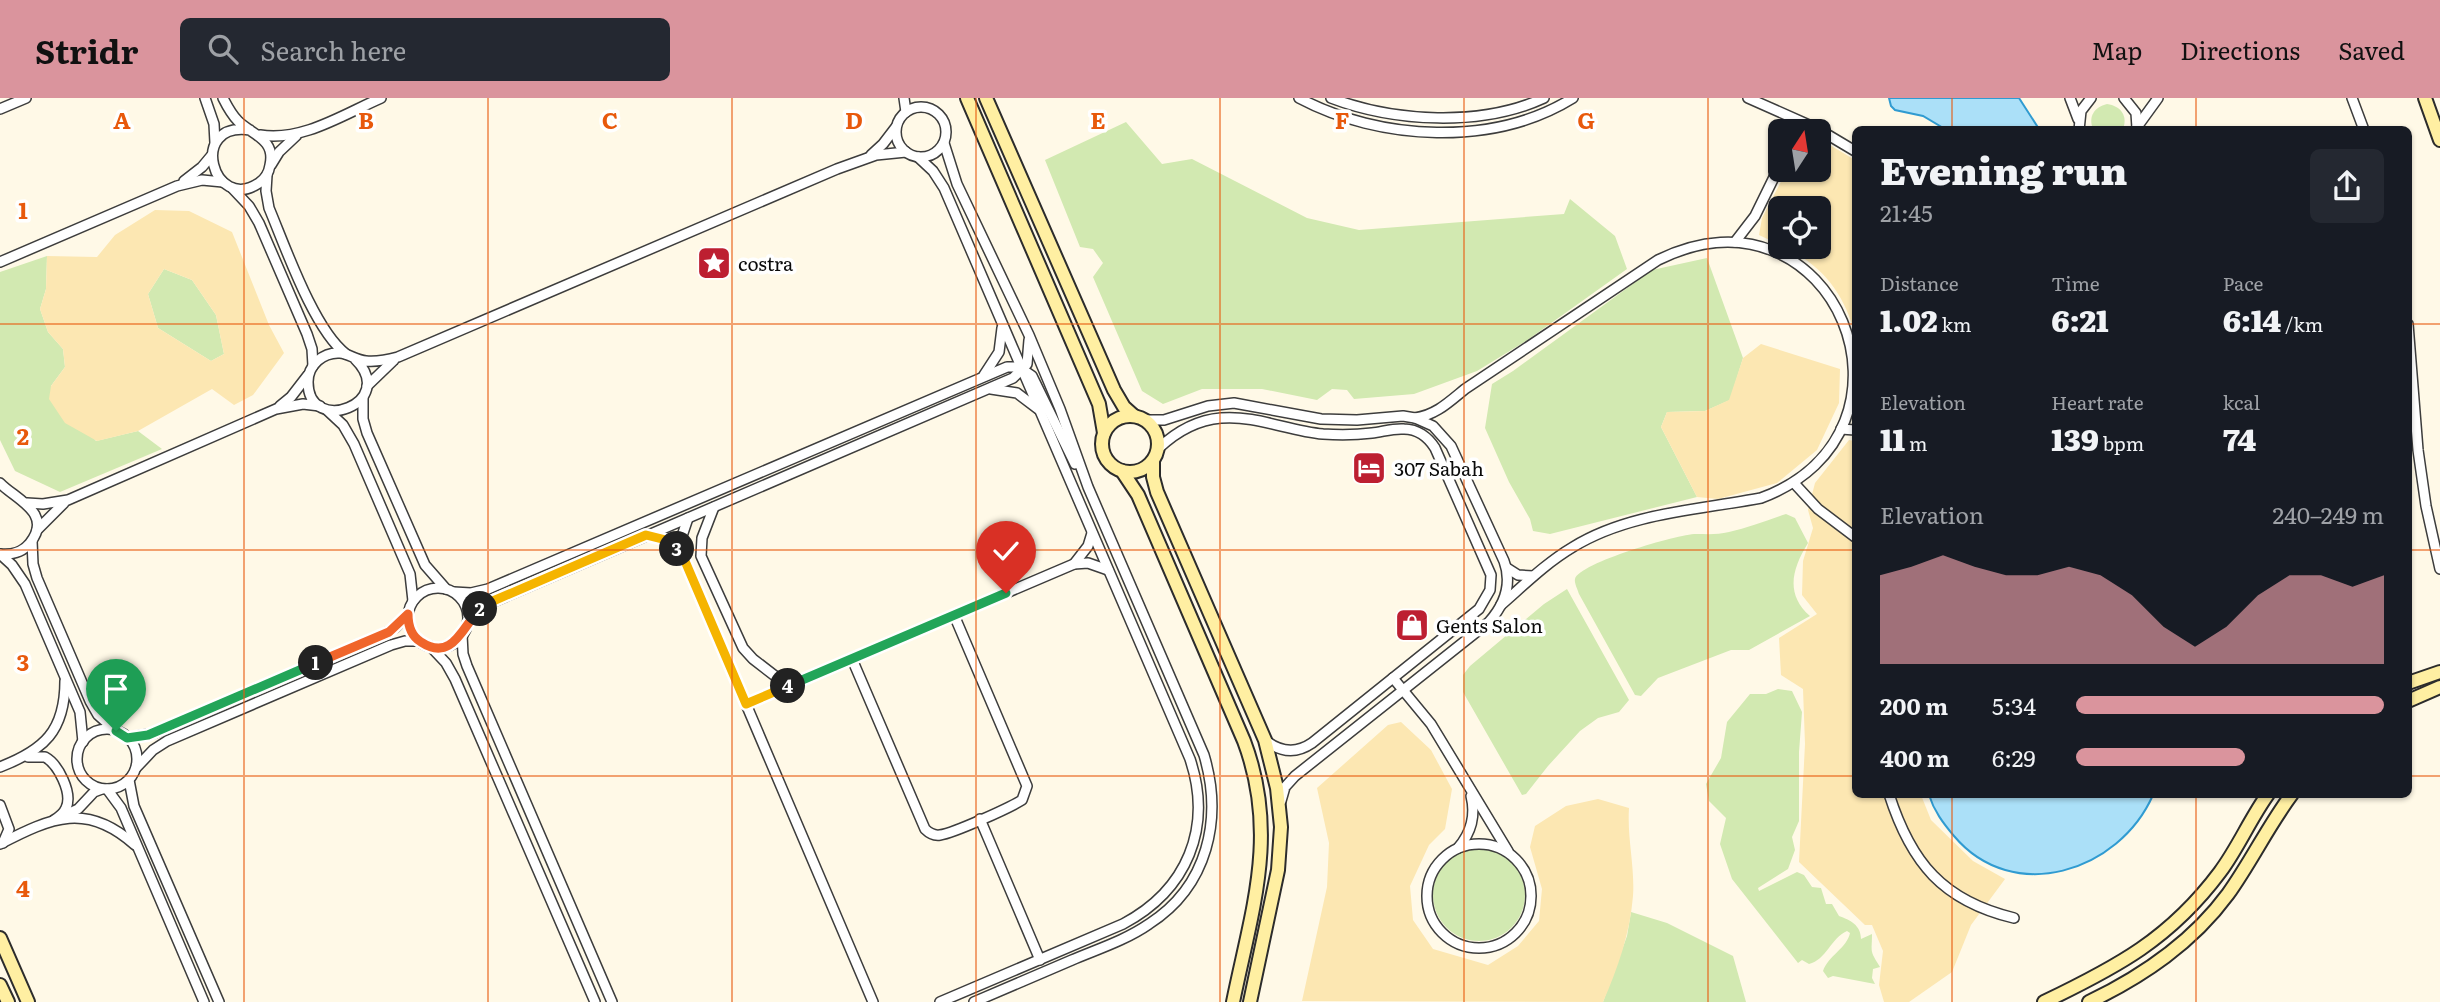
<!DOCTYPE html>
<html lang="en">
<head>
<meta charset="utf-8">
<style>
  body { margin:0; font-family:Literata,serif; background:#242831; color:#f1f3f6; height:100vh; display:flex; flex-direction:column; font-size:26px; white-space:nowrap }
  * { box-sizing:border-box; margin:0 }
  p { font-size:23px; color:#9ea1a6 }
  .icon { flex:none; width:38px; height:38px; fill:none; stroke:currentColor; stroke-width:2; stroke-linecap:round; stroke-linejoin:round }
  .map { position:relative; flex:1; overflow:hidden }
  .sheet { position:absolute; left:1852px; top:28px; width:560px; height:672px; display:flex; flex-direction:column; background:#171b24; border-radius:10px; box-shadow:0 2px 5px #0004 }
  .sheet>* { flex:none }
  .needle { width:46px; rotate:12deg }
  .fabs { position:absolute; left:1768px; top:21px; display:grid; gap:14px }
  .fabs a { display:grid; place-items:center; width:63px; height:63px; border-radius:10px; background:#171b24; box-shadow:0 2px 5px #0004; font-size:35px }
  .pin { position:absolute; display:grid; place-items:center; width:60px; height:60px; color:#fff; margin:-72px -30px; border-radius:50% 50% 50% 0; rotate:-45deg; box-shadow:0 0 7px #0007 }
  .pin .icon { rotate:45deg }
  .km { position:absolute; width:35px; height:35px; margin:-18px; border-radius:50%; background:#222; color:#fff; font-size:19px; line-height:35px; text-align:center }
  .round { display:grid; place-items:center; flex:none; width:74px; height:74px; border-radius:10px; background:#242831 }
  .head { display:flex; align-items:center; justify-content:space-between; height:119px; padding:0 28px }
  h1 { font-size:38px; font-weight:800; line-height:52px }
  .metrics { display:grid; grid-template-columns:repeat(3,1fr); gap:10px; height:119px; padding:7px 28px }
  .metrics div { display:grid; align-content:center }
  .metrics b { font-size:30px; font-weight:800 }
  .metrics small { font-size:19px; font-weight:400 }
  .metrics p { font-size:19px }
  .chart { height:196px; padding:14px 28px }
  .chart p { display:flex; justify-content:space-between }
  .chart svg { width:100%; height:126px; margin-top:7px; fill:#da949d; opacity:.7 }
  ul { padding:0 28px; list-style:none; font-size:23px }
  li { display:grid; grid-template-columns:112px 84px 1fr; align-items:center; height:52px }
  li i { height:18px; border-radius:9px; background:#da949d }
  header { display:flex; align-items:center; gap:42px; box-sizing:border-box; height:98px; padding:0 35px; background:#da949d; color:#111 }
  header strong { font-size:33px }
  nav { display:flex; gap:38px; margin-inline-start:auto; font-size:24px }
  .search { width:490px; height:63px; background:#242831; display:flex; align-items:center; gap:18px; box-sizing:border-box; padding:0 24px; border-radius:10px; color:#9ea1a6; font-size:26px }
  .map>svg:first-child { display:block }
  .green { fill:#d2e9b1 }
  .sand { fill:#fce7b2; fill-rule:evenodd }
  .water { fill:#abe0f8; stroke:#309bd1; stroke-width:2 }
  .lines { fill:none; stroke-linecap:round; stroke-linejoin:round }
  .street-casing { stroke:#3d3d3d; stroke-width:12 }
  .secondary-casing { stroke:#2c2c2c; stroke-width:16 }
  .street { stroke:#fff; stroke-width:9 }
  .secondary { stroke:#ffefa2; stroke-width:12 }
  .split-1-casing { stroke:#fff; stroke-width:14 }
  .split-2-casing { stroke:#fff; stroke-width:14 }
  .split-3-casing { stroke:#fff; stroke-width:14 }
  .split-4-casing { stroke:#fff; stroke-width:14 }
  .split-5-casing { stroke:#fff; stroke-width:14 }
  .split-1 { stroke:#22a559; stroke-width:9 }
  .split-2 { stroke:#f0652b; stroke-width:9 }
  .split-3 { stroke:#f5b400; stroke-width:9 }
  .split-4 { stroke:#f5b400; stroke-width:9 }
  .split-5 { stroke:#22a559; stroke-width:9 }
  .grid { fill:none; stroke:#e8590c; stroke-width:2; stroke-opacity:0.55 }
  .labels { text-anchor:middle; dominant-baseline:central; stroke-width:7; stroke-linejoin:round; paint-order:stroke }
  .poi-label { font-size:19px; fill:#0a0a0a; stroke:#fff; text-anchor:start }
  .grid-label { font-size:23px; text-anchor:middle; font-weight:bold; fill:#e8590c; stroke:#fff; stroke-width:7; stroke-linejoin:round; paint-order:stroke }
</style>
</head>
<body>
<header>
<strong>Stridr</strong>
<div class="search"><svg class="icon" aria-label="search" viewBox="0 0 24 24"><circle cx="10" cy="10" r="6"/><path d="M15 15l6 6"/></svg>Search here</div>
<nav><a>Map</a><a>Directions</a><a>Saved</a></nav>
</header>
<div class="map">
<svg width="2440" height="904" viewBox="0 0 2440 904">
  <rect width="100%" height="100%" fill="#fff9e7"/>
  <g class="green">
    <path d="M2107 6C2121 8 2128 18 2123 31H2093C2088 19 2094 9 2107 6Z"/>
    <path d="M1126 24 1162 66 1192 61 1307 120 1359 132 1564 116 1570 101 1615 138 1627 171 1526 243 1477 273 1414 296 1354 301 1347 292 1332 291 1317 302 1262 291H1202L1163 306 1142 293 1093 179 1103 165 1093 151 1080 149 1045 62Z"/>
    <path d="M47 158 46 191 40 211 48 234 63 251 65 269 51 288 96 343 138 333 162 351 60 394 15 373 0 342V174Z"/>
    <path d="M1707 160 1743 260 1730 302 1705 313 1667 314 1661 329 1697 399 1550 436 1533 433 1530 421 1509 384 1485 330 1492 286 1513 273 1652 172Z"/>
    <path d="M164 171 192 182 216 217 224 256 211 263 158 230 148 196Z"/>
    <path d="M1786 416 1795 420 1808 445C1792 471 1785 496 1810 518L1749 552H1731L1658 580 1641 598 1635 597 1579 496C1578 492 1574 485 1575 481 1579 465 1678 436 1696 436 1707 436 1717 437 1729 434 1748 430 1767 422 1786 416Z"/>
    <path d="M1567 491 1629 602 1619 614 1598 620 1580 633 1548 668 1526 696 1522 697 1463 594V577L1470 568 1544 506Z"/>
    <path d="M1778 591 1792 593 1802 614 1799 654V723L1792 739 1795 752 1788 771 1758 790 1759 793 1797 774 1804 777 1812 789 1821 790 1826 806H1832L1839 818C1850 822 1861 827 1861 841L1872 836C1872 856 1869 851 1880 869L1873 871 1872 880 1875 886 1833 878 1828 880 1823 873C1828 858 1847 850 1850 835L1847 833C1831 840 1826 862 1809 866L1802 862 1798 865 1732 781 1720 746 1726 720 1709 703 1706 686 1721 660 1727 624 1750 596H1766Z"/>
    <circle cx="1479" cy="797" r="46"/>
    <path d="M1631 814 1667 825 1733 858 1746 904H1603L1627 838Z"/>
  </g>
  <g class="sand">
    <path d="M1818 40 1855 62V237C1845 196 1822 167 1784 149H1818V110H1780V147L1759 137 1762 120 1787 72H1818Z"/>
    <path d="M155 112 189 113 232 134 269 227 284 255 253 297 234 307 212 291 138 333 97 343 65 325 49 301 51 288 65 269 63 251 48 234 40 211 46 191 47 158 97 159 115 137ZM164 171 192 182 216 217 224 256 211 263 158 230 148 196Z"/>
    <path d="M1761 246 1840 271 1839 305 1817 352 1777 385 1718 401 1697 399 1661 329 1667 314 1705 313 1729 302 1743 260Z"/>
    <path d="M1849 342 1855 343V696L1921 697 1931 722 1973 763 2005 781 1971 827 1952 874 1909 904H1884L1879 887 1883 853 1872 827H1865L1799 764 1805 646 1803 591 1781 577 1779 540 1817 516 1802 497 1803 463 1813 430 1808 412 1815 385Z"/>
    <path d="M1401 624 1431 652 1452 691 1445 731 1429 747 1410 788 1413 822 1433 851 1488 867 1518 848 1539 823 1542 791 1530 749 1535 728 1566 708 1598 701 1629 710C1627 740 1635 769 1633 798 1630 835 1618 870 1603 904L1302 903 1327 789 1329 745 1317 690 1388 627Z"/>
  </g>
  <g class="water">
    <path d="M1889 0H2019L2039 31H1945L1923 18 1895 12 1891 8Z"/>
    <path d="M1929 697V696L2153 697C2119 774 2013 808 1954 738 1943 725 1934 713 1929 697Z"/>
  </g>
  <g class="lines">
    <g class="street-casing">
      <g id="street">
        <path d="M205 0 214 26 215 45"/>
        <path d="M223 0C227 8 231 16 238 23 252 37 276 41 270 67 269 74 265 81 259 85 213 116 187 23 250 32"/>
        <path d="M904 0 906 14"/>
        <path d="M1299 0C1380 43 1494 49 1573 0"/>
        <path d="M1331 0C1394 24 1481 29 1544 0"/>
        <path d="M1748 0 1818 31 1855 53"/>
        <path d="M2070 0 2078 21"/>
        <path d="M2124 0 2136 15 2137 30"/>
        <path d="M2352 0 2364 32"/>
        <circle cx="921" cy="34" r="25"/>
        <path d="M0 11 26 0"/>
        <path d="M2137 29 2158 0"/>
        <path d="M2079 32 2081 13 2091 0"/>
        <path d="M260 37C302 44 344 16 381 0"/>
        <path d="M944 45 957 86 1029 237 1060 311 1088 389 1204 657C1223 721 1208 788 1149 826 1126 842 1098 851 1072 862 1039 876 1007 890 974 904"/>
        <path d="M871 57 883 46 896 29"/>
        <path d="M918 59 933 73 944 90 1190 661C1213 730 1187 792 1123 826L940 904"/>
        <path d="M271 67 279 54 296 38"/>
        <path d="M267 77 266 93 269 110C285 148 314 232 346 256"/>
        <path d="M184 83 202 69 212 57"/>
        <path d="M232 90 249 108 259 125 307 236 312 251 313 268"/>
        <path d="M1735 144 1755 118 1780 67"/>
        <path d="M0 164 177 88 202 82 223 84"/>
        <path d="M2408 226 2418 352 2426 408 2440 471"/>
        <path d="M355 261C400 305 308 339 308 284 308 267 323 254 340 255 349 256 356 262 366 263 377 264 387 262 398 259L837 71 876 57 906 54"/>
        <path d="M984 277 999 254 1002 230"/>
        <path d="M367 288 394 262"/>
        <path d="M991 291 1017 295 1038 311"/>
        <path d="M363 300V321L367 335 425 467 446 491"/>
        <path d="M280 308 291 299 308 277"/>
        <path d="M328 313 343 327 354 346 410 476 413 503"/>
        <path d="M1415 320C1436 317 1449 304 1465 291L1658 162C1835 75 1939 334 1761 400 1698 412 1628 415 1573 449 1546 465 1524 487 1501 507"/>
        <path d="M1145 322H1164L1208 308 1234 305 1321 321 1357 322 1403 318 1415 320 1433 328 1451 348 1504 463C1512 485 1505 506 1489 524L1295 678 1285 689 1281 703"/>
        <path d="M1841 331 1855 332"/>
        <path d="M1159 350C1176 334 1197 322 1221 320 1255 317 1289 333 1323 336 1339 337 1355 337 1372 335 1382 334 1393 330 1404 331 1417 331 1428 339 1435 350L1491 477 1490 492 1479 511 1312 645C1296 656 1280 654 1265 642"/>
        <path d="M0 385C15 401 54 415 30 445 22 455 12 457 0 456"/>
        <path d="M1794 385 1818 411 1855 439"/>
        <path d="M27 405 43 406 68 402 276 311 303 306 320 308"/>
        <path d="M714 409 702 440 701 458 743 550 753 561 788 588"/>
        <path d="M37 432 64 405"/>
        <path d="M648 437 666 442 682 456 873 904"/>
        <path d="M32 443 33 466 37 480 90 603 98 617 116 633"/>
        <path d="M0 456 12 467 25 486 80 614 83 644"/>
        <path d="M682 456V438L688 420"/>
        <path d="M1074 466 1088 448 1092 435"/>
        <path d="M1507 470 1518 477 1533 478"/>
        <circle cx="438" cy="520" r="30"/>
        <path d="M454 494 471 495 488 491 1007 269H1019L1032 278 1075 366"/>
        <path d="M467 526 478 513 493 504 1013 280 1027 266 1029 242"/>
        <path d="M462 537 463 556 467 568 612 904"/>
        <path d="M430 548 446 565 455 581 595 904"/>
        <path d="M852 561 925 731C929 735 933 738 940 737 954 735 1009 710 1022 702L1027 688 954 517"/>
        <path d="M1393 580 1431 626 1508 753"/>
        <path d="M746 606 1074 466 1088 465 1108 472"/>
        <circle cx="107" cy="661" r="30"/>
        <path d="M127 640 155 635 381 538 396 529 408 516"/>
        <path d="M28 659H45C58 666 73 695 66 710 64 715 59 719 54 722"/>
        <path d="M0 669C44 652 65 633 65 583"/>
        <path d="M136 670 153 652 167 643 391 547 405 543H419"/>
        <path d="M129 682 134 708 219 904"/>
        <path d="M107 691 121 710 204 904"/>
        <path d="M1889 696C1911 765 1943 803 2014 820"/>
        <path d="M0 707 9 731 3 745"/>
        <path d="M63 718 78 711 94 694 102 691"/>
        <path d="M980 721 1040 862"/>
        <circle cx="1479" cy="798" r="52"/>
        <path d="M0 746C52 719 87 704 135 747"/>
        <path d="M1458 750C1471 735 1476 718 1471 698"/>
      </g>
    </g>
    <g class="secondary-casing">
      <g id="secondary">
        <path d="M967 0 1099 306 1104 335"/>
        <path d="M986 0 1114 292 1124 309 1134 318"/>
        <path d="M2425 0 2440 42"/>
        <circle cx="1130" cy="346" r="28"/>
        <path d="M1153 363V379L1157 394 1265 642 1277 690 1281 729 1278 772 1250 904"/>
        <path d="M1122 373 1138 397 1244 643C1279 736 1252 811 1233 904"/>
        <path d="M2408 585 2440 574"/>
        <path d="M2408 603 2440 589"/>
        <path d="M0 840 28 904"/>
        <path d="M0 887 8 904"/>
        <path d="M2044 904C2117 869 2170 841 2220 774 2238 750 2250 721 2268 696"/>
        <path d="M2089 904C2143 878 2192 845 2228 796 2251 764 2268 728 2292 696"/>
      </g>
    </g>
    <use href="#street" class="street"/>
    <use href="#secondary" class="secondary"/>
  </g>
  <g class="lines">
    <g class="split-1-casing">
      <path id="split-1" d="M116 633 127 640 148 637 316 565"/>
    </g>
    <g class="split-2-casing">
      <path id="split-2" d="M316 565 389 534 408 516C408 528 411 538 421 544 453 565 463 527 480 511"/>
    </g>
    <g class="split-3-casing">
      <path id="split-3" d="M480 511 493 503 646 437 666 442 677 451"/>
    </g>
    <g class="split-4-casing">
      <path id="split-4" d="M677 451 682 456 746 606 788 588"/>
    </g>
    <g class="split-5-casing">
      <path id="split-5" d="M788 588 1006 495"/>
    </g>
    <use href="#split-1" class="split-1"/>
    <use href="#split-2" class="split-2"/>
    <use href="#split-3" class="split-3"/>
    <use href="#split-4" class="split-4"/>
    <use href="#split-5" class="split-5"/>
  </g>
  <path class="grid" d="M244 0V904M488 0V904M732 0V904M976 0V904M1220 0V904M1464 0V904M1708 0V904M1952 0V32M2196 0V32M0 226H1855M2408 226H2440M0 452H1855M2408 452H2440M0 678H1855M2408 678H2440M1952 696V904M2196 696V904"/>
  <defs>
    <g id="sight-square" transform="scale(1.75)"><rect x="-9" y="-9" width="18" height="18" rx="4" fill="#bd1f31" stroke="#fff"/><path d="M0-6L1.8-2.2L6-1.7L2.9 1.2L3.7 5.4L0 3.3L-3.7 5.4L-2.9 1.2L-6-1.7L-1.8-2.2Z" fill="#fff"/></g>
    <g id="hotel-square" transform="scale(1.75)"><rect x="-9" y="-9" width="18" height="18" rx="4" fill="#bd1f31" stroke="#fff"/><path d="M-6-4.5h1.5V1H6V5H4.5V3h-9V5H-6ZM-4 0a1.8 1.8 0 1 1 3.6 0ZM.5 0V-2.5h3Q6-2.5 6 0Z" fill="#fff"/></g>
    <g id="shop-square" transform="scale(1.75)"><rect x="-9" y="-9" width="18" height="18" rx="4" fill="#bd1f31" stroke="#fff"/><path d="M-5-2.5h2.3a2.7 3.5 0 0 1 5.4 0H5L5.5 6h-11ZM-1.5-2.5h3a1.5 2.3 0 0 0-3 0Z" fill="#fff"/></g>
  </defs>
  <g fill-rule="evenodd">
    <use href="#sight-square" x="714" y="165"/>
    <use href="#hotel-square" x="1369" y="370"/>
    <use href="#shop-square" x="1412" y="527"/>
  </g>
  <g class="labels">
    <g class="poi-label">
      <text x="738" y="165">costra</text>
      <text x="1394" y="370">307 Sabah</text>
      <text x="1436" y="527">Gents Salon</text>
    </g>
  </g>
  <g class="grid-label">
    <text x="122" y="31">A</text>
    <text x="366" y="31">B</text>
    <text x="610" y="31">C</text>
    <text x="854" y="31">D</text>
    <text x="1098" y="31">E</text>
    <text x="1342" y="31">F</text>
    <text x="1586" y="31">G</text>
    <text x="23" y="121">1</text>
    <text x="23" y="347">2</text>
    <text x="23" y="573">3</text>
    <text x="23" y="799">4</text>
  </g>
</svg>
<div class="fabs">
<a><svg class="needle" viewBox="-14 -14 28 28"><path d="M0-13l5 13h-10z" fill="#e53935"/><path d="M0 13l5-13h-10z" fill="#9ea1a6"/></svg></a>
<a><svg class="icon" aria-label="locate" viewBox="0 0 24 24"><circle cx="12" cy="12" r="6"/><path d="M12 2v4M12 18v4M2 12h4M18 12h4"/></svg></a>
</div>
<div class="pin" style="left:116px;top:633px;background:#1e9e55"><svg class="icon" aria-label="arrive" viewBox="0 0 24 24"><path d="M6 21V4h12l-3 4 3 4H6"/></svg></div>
<div class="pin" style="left:1006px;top:495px;background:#d93025"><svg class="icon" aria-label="check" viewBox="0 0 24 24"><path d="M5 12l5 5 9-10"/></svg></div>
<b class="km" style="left:316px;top:565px">1</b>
<b class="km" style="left:480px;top:511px">2</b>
<b class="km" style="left:677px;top:451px">3</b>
<b class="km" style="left:788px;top:588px">4</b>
<section class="sheet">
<div class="head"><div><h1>Evening run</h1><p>21:45</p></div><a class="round"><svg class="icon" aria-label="share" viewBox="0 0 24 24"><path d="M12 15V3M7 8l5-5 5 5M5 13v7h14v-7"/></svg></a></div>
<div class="metrics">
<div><p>Distance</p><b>1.02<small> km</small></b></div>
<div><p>Time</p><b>6:21</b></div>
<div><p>Pace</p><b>6:14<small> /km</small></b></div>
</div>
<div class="metrics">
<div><p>Elevation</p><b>11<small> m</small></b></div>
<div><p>Heart rate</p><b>139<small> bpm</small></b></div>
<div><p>kcal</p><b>74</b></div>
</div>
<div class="chart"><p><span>Elevation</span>240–249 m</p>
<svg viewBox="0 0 160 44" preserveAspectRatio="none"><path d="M0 44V13L10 10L20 6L30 10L40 13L50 13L60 10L70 13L80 20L90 31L100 38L110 31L120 20L130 13L140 13L150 17L160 13V44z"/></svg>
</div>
<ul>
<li><b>200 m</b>5:34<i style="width:100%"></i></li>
<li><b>400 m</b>6:29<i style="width:55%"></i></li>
</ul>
</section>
</div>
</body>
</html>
